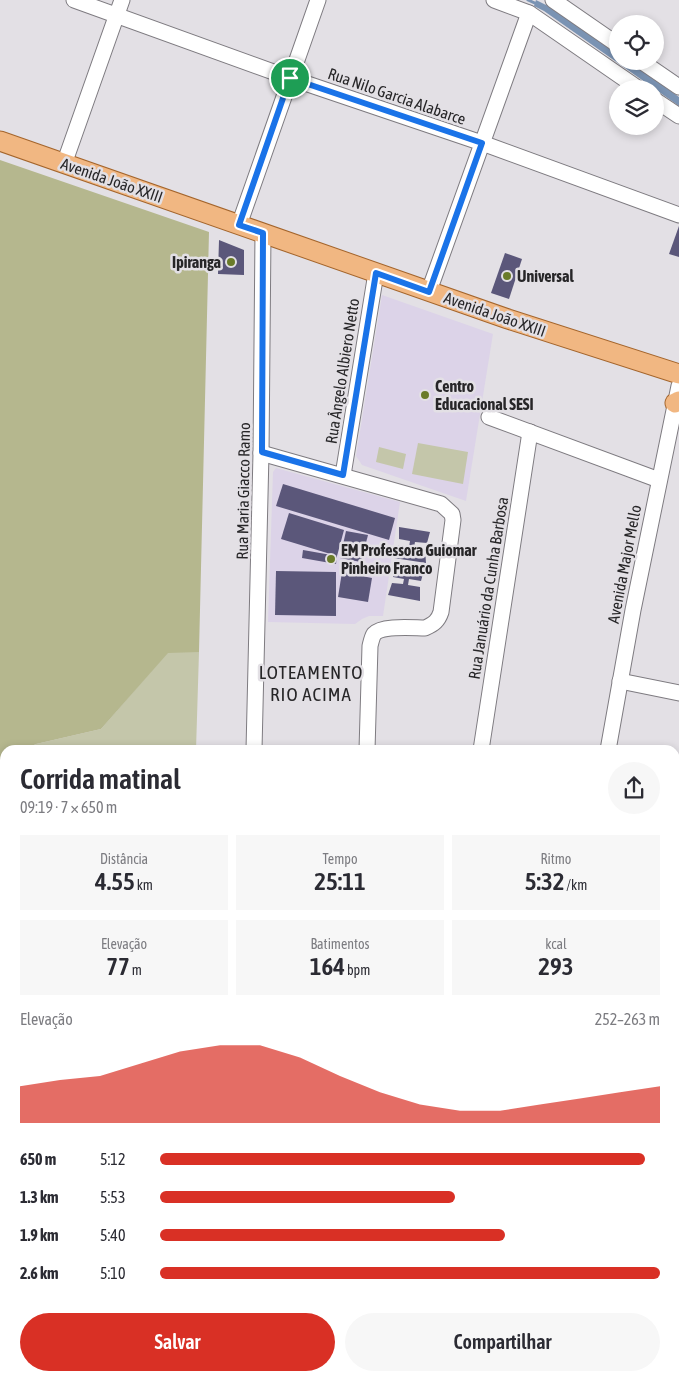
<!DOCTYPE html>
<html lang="pt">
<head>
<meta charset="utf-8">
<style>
  body { margin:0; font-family:"Asap Condensed",sans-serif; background:#f7f7f7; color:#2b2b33; height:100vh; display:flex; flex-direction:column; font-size:19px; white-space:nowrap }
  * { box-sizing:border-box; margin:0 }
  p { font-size:16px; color:#7c7c81 }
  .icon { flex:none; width:28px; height:28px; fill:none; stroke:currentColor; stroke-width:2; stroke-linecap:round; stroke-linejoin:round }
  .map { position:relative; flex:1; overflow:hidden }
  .drawer { position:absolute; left:0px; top:745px; width:680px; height:636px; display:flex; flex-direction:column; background:#fff; border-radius:15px 15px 0 0; box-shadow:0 2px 8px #0003 }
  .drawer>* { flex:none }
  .fabs { position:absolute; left:609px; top:15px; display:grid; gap:10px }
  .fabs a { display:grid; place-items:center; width:55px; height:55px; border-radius:50%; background:#fff; box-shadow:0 2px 8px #0003; font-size:25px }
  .pin { position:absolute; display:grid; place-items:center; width:42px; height:42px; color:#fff; margin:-21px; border:2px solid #fff; border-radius:50%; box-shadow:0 1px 5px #0007 }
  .round { display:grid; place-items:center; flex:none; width:52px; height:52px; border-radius:26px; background:#f7f7f7 }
  .headline { display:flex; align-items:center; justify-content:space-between; height:85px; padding:0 20px }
  h1 { font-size:28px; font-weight:600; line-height:38px }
  .stats { display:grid; grid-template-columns:repeat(3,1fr); gap:8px; height:85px; padding:5px 20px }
  .stats div { display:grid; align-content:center; border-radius:0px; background:#f7f7f7; text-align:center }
  .stats b { font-size:25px; font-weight:600 }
  .stats small { font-size:14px; font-weight:400 }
  .stats p { font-size:14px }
  .chart { height:140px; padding:10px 20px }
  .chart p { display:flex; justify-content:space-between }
  .chart svg { width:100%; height:90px; margin-top:5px; fill:#d93025; opacity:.7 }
  .cta { display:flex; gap:10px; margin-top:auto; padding:10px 20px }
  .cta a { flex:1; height:58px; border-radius:30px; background:#d93025; color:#fff; font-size:20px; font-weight:600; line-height:58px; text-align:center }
  .cta a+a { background:#f7f7f7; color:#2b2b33 }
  ul { padding:0 20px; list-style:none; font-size:16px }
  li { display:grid; grid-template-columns:80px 60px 1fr; align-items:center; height:38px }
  li i { height:12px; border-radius:6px; background:#d93025 }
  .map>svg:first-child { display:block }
  .education { fill:#dcd3e8 }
  .green { fill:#c4c6aa }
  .forest { fill:#b5b78e }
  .water { fill:#7a93b3 }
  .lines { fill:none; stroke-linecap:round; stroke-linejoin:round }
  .stream { stroke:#7a93b3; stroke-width:3 }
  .building { fill:#5b577a }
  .minor-casing { stroke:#7e7b80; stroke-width:17 }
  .major-casing { stroke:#a4652c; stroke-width:21 }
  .minor { stroke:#fff; stroke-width:15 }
  .major { stroke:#f1b782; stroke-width:19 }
  .route-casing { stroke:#fff; stroke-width:10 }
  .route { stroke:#1a73e8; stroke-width:6 }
  .poi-dot { fill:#6a7b29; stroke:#e3e0e5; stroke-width:2 }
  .labels { text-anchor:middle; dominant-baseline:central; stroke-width:5; stroke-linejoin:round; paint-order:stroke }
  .street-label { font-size:16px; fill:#272628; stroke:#e3e0e5 }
  .poi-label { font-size:16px; font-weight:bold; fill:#272628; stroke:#e3e0e5; text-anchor:start }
  .quarter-label { font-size:19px; letter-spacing:1px; fill:#272628; stroke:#e3e0e5 }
</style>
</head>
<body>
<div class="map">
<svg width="679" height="1381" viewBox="0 0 679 1381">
  <rect width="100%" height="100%" fill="#e3e0e5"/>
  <g class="education">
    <path d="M382 295 493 334 466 501 362 465 356 456Z"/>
    <path d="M276 468 400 502 383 616H369L362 619 355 624 268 622 273 472Z"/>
  </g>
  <g class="green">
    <path d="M418 443 468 452 463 484 412 474Z"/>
    <path d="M379 447 406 454 403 469 376 462Z"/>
    <path d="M168 652H199L196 750H23L36 744 101 729Z"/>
    <path d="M5 758V969L0 967V761Z"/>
    <path d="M675 1062 679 1063V1202L675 1201Z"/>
    <path d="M0 1185 5 1192V1314H0Z"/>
    <path d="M214 1376H341L340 1381H229Z"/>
  </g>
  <g class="forest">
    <path d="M0 160 209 232 199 652 168 653 101 729 36 744 23 750H5V758L0 761Z"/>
    <path d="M0 967 5 969V1162L0 1167Z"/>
    <path d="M158 1376H214L229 1381H148Z"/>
  </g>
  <path class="water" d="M536 0 552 8 617 54 618 61H628L679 97V106L544 11 534 6Z"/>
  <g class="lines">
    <path class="stream" d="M528 0 539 5"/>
  </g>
  <g class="building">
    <path d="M679 226V257L669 254Z"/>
    <path d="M219 240 244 250V275L218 274Z"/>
    <path d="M505 253 522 259 509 299 491 293Z"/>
    <path d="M283 484 395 518 389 540 276 506Z"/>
    <path d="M289 513 344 530 337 556 281 539Z"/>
    <path d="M399 527 430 532 427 543 415 542 414 547 425 549 426 563 394 558 398 545 409 547 410 541 399 539Z"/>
    <path d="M346 531 368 535 361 562 340 558Z"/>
    <path d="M303 550 337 556 336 564 302 558Z"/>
    <path d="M393 564 424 570 421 581 409 579 408 585 420 587V601L388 595 392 583 403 584 404 579 393 577Z"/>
    <path d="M276 571 336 572V616L275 615Z"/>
    <path d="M342 572 372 578 368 602 338 597Z"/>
  </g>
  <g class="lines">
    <g class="minor-casing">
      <g id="minor">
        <path d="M74 0 290 78 482 143 679 215"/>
        <path d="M494 0 529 13 639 89"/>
        <path d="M553 0 618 45"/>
        <path d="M641 61 679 87"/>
        <path d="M655 100 679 116"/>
        <path d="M64 164 122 0"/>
        <path d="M239 225 318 0"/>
        <path d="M429 291 529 13"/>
        <path d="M489 417 659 480"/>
        <path d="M261 453 441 504 452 514 453 520 441 612C438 621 434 624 425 628 413 628 382 625 374 634 372 637 371 642 370 646L367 750"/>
        <path d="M343 475 376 273"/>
        <path d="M620 681 679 693"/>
        <path d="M254 750 261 453 263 233"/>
        <path d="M481 750 530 432"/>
        <path d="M608 750 633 610 679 386"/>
        <path d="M675 1030 679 1000"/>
        <path d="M675 1053H679"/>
        <path d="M353 1381 354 1376"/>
        <path d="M532 1381V1376"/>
      </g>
    </g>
    <g class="major-casing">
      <g id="major">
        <path d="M0 141 508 319 679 374"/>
        <path d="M675 403 679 401"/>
      </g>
    </g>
    <use href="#minor" class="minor"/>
    <use href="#major" class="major"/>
  </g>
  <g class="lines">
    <g class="route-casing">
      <path id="route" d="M290 78 482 143 429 292 376 273 343 475 262 452 263 233 239 225Z"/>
    </g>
    <use href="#route" class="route"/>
  </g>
  <g class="poi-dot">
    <circle cx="231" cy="262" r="5"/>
    <circle cx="507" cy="276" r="5"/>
    <circle cx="425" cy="395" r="5"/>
    <circle cx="331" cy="559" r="5"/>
  </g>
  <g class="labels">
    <g class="street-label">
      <text transform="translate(397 96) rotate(19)">Rua Nilo Garcia Alabarce</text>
      <text transform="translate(112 180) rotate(19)">Avenida João XXIII</text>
      <text transform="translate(495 314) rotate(19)">Avenida João XXIII</text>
      <text transform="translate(342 371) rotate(-81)">Rua Ângelo Albiero Netto</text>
      <text transform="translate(243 491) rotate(-89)">Rua Maria Giacco Ramo</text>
      <text transform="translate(624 564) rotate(-79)">Avenida Major Mello</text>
      <text transform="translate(488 588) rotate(-81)">Rua Januário da Cunha Barbosa</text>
    </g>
    <g class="poi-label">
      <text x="221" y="262" text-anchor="end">Ipiranga</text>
      <text x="517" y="276">Universal</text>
      <text x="435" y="386">Centro<tspan x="435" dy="18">Educacional SESI</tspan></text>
      <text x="341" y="550">EM Professora Guiomar<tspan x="341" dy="18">Pinheiro Franco</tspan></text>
    </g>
    <g class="quarter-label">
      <text x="311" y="672">LOTEAMENTO<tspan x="311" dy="22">RIO ACIMA</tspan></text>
    </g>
  </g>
</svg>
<div class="fabs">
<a><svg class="icon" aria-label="locate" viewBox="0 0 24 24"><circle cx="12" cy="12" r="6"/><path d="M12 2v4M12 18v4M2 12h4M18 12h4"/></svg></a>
<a><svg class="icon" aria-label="layers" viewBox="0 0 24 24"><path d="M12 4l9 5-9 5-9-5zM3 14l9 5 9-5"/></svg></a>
</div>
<div class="pin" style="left:290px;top:78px;background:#1e9e55"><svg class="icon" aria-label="arrive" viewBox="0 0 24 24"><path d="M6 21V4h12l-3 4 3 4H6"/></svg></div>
<section class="drawer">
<div class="headline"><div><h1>Corrida matinal</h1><p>09:19 · 7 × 650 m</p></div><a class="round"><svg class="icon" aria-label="share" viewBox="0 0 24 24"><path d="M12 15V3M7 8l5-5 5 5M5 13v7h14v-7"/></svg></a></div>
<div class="stats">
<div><p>Distância</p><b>4.55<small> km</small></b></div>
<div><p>Tempo</p><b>25:11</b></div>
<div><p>Ritmo</p><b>5:32<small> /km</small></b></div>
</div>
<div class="stats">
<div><p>Elevação</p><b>77<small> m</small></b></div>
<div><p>Batimentos</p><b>164<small> bpm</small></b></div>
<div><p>kcal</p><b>293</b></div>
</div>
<div class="chart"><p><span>Elevação</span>252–263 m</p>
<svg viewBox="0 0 160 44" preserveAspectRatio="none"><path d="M0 44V26L10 23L20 21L30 15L40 9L50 6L60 6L70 12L80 21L90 29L100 35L110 38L120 38L130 35L140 32L150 29L160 26V44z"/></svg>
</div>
<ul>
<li><b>650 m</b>5:12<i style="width:97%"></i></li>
<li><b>1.3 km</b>5:53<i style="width:59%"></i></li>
<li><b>1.9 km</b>5:40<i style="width:69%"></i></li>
<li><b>2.6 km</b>5:10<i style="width:100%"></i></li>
</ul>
<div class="cta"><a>Salvar</a><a>Compartilhar</a></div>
</section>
</div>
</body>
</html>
